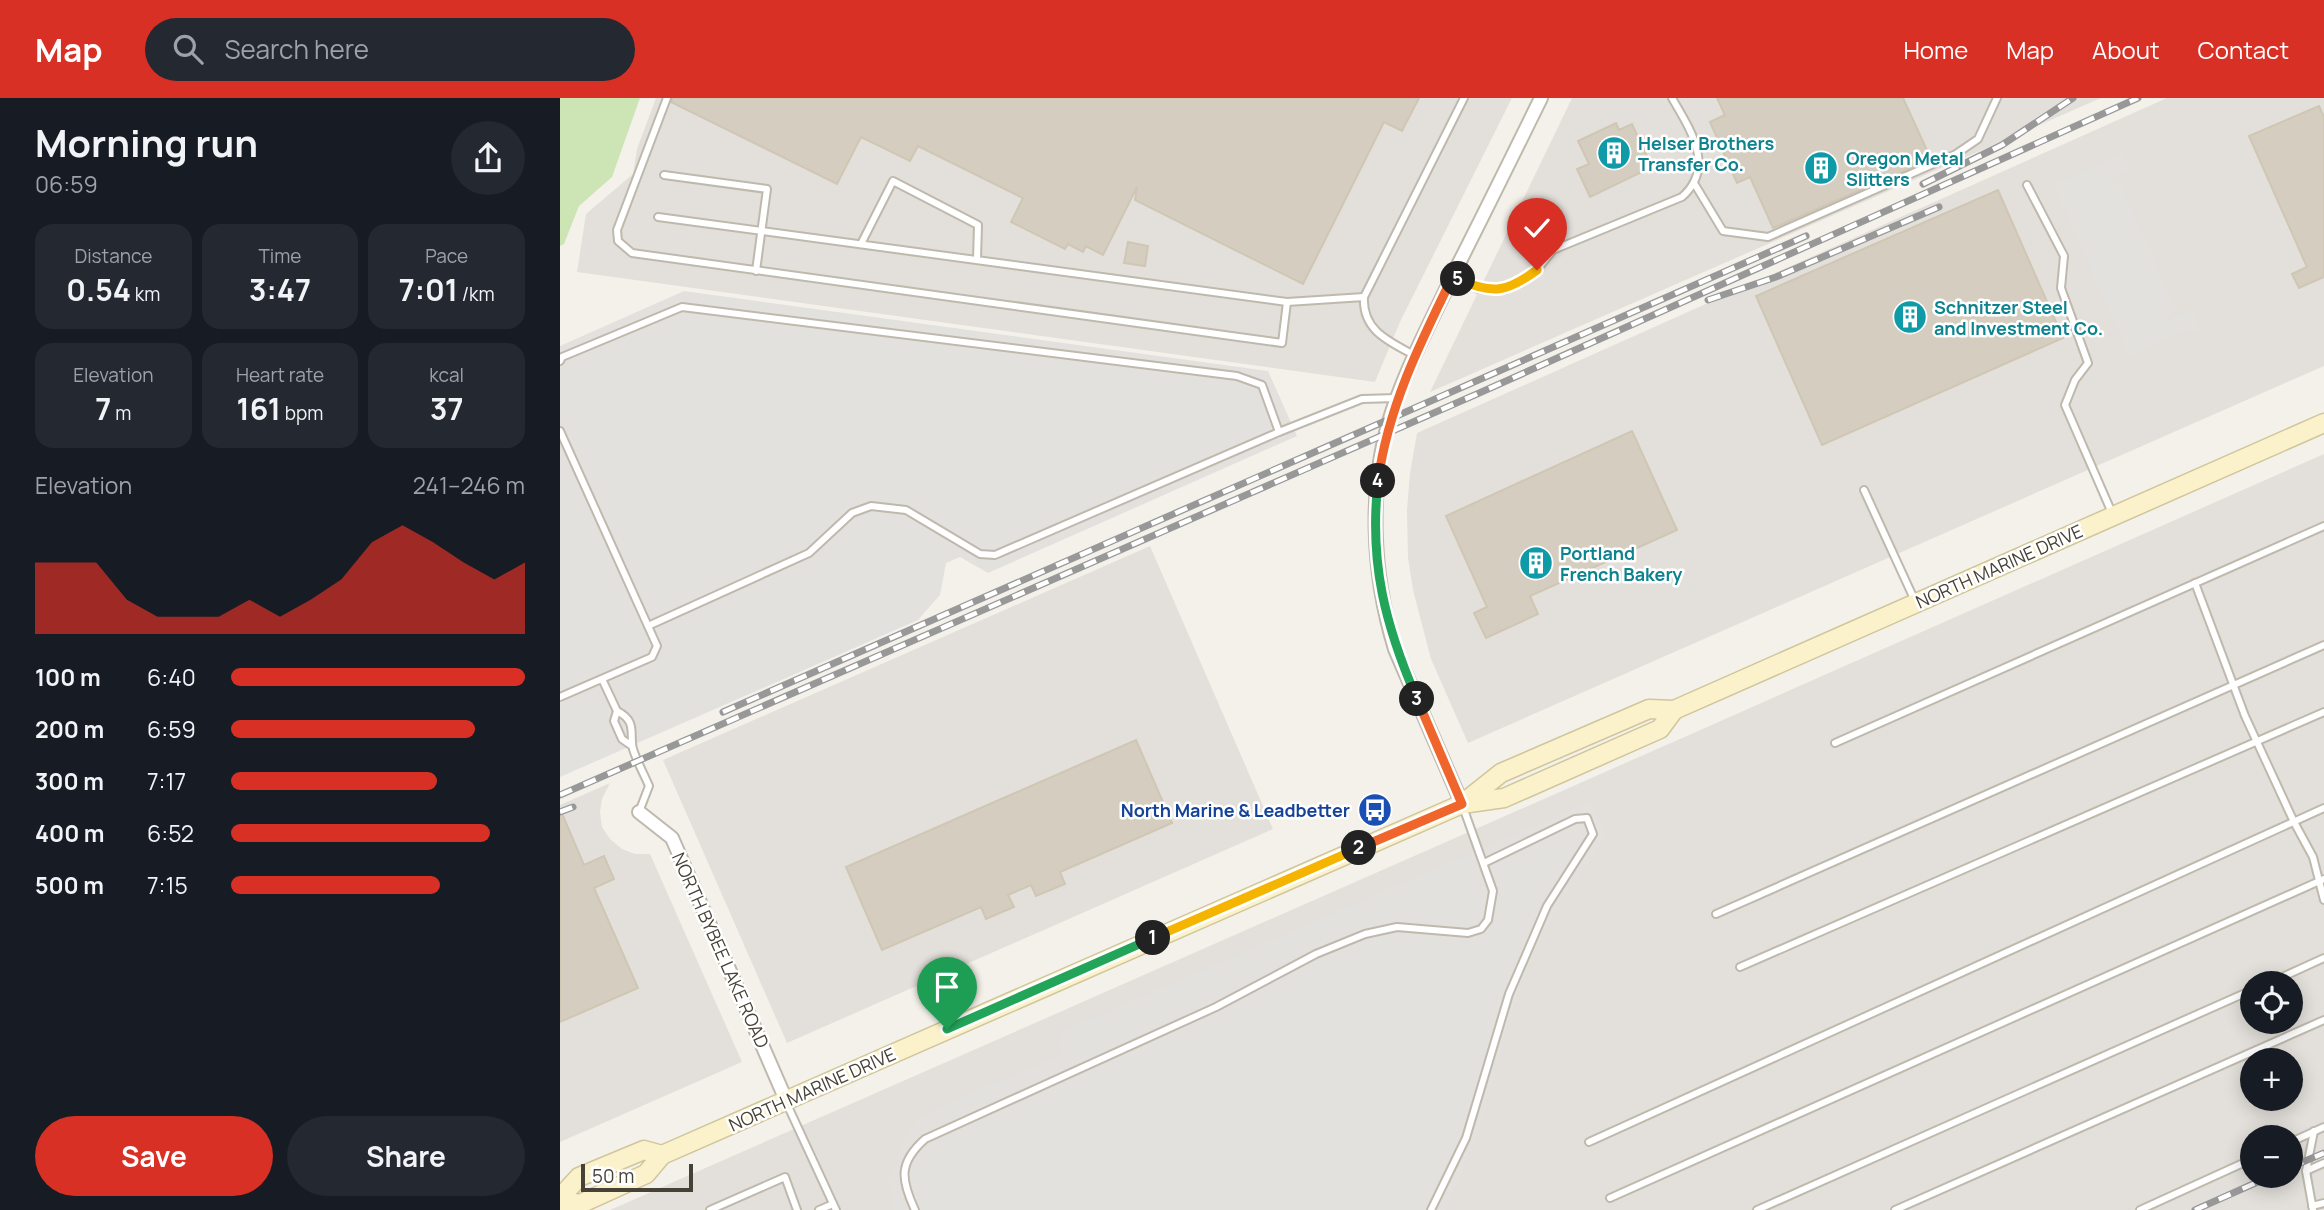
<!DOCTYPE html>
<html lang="en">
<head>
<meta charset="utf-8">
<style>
  body { margin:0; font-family:Manrope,sans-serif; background:#242831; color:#f1f3f6; height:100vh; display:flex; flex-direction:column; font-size:26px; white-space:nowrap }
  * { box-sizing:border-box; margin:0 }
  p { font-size:23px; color:#9ea1a6 }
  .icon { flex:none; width:38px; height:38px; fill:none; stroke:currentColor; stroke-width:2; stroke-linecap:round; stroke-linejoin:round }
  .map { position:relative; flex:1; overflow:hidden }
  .sheet { display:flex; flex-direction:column; background:#171b24; width:560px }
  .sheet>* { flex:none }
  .tools { position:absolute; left:1680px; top:873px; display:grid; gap:14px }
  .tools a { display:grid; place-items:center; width:63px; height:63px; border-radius:50%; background:#171b24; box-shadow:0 4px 18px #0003; font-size:35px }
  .scale { position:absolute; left:21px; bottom:18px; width:112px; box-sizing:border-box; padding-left:7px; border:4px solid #474238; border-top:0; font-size:19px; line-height:24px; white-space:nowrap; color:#474238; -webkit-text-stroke:5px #fff; paint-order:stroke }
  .pin { position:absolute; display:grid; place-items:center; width:60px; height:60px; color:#fff; margin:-72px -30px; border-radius:50% 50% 50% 0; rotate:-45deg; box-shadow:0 0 7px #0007 }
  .pin .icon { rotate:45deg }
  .km { position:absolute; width:35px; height:35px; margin:-18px; border-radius:50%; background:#222; color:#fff; font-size:19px; line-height:35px; text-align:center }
  .round { display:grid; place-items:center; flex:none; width:74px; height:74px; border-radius:37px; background:#242831 }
  .head { display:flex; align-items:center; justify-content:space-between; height:119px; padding:0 35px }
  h1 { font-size:38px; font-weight:700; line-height:52px }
  .figures { display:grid; grid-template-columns:repeat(3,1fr); gap:10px; height:119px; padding:7px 35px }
  .figures div { display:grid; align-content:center; border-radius:18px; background:#242831; text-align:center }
  .figures b { font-size:30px; font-weight:700 }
  .figures small { font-size:19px; font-weight:400 }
  .figures p { font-size:19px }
  .chart { height:196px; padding:14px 35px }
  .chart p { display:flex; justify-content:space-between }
  .chart svg { width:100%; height:126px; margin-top:7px; fill:#d93025; opacity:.7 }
  .button { display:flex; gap:14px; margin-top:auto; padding:14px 35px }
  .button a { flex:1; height:80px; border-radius:42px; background:#d93025; color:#fff; font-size:28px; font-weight:700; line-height:80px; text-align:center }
  .button a+a { background:#242831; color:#f1f3f6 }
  ul { padding:0 35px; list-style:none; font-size:23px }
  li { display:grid; grid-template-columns:112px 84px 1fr; align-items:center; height:52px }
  li i { height:18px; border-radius:9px; background:#d93025 }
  header { display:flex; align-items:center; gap:42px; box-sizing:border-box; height:98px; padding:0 35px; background:#d93025; color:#fff }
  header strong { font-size:33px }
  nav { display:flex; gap:38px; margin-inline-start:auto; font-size:24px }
  .search { width:490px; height:63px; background:#242831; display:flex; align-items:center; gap:18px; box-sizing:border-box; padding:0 24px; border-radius:38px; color:#9ea1a6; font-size:26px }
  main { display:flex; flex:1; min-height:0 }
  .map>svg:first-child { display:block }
  .industrial { fill:#e3e0db; fill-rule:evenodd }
  .green { fill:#cde5b5 }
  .parking { fill:#e3e1de }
  .building { fill:#d5cec0; stroke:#cfc6b3; stroke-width:2 }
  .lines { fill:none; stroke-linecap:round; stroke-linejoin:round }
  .service-casing { stroke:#bfb9ad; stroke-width:10 }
  .minor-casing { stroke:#bfb9ad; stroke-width:16 }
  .secondary-casing { stroke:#d0c69c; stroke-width:21 }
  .service { stroke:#fff; stroke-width:6 }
  .minor { stroke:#fff; stroke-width:12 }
  .secondary { stroke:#fbf2cc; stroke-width:18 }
  .rail-casing { stroke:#989898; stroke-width:7 }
  .rail { stroke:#fff; stroke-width:4.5; stroke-dasharray:13; stroke-linecap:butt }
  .split-1-casing { stroke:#fff; stroke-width:14 }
  .split-2-casing { stroke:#fff; stroke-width:14 }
  .split-3-casing { stroke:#fff; stroke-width:14 }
  .split-4-casing { stroke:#fff; stroke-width:14 }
  .split-5-casing { stroke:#fff; stroke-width:14 }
  .split-6-casing { stroke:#fff; stroke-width:14 }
  .split-1 { stroke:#22a559; stroke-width:9 }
  .split-2 { stroke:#f5b400; stroke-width:9 }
  .split-3 { stroke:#f0652b; stroke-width:9 }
  .split-4 { stroke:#22a559; stroke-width:9 }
  .split-5 { stroke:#f0652b; stroke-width:9 }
  .split-6 { stroke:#f5b400; stroke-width:9 }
  .labels { text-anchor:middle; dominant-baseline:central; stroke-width:5; stroke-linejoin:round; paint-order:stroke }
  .culture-label { font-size:18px; font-weight:bold; fill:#0d838f; stroke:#fff; text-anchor:start }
  .street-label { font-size:18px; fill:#474238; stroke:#fff }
  .transit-label { font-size:18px; font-weight:bold; fill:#164399; stroke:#fff; text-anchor:end }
</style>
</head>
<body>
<header>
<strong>Map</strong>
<div class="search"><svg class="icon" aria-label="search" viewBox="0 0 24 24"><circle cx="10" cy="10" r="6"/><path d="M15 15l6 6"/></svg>Search here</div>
<nav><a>Home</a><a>Map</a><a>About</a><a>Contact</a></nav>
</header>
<main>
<section class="sheet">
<div class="head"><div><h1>Morning run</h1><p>06:59</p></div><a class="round"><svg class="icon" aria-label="share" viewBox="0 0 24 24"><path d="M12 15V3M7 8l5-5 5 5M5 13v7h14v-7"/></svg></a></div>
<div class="figures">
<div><p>Distance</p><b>0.54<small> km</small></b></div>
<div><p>Time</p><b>3:47</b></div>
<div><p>Pace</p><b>7:01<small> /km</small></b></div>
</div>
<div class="figures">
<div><p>Elevation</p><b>7<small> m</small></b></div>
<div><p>Heart rate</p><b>161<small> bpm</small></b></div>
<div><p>kcal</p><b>37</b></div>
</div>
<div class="chart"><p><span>Elevation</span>241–246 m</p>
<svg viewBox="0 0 160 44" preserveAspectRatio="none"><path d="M0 44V19L10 19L20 19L30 32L40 38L50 38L60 38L70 32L80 38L90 32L100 25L110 12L120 6L130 12L140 19L150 25L160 19V44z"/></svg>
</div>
<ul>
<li><b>100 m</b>6:40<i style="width:100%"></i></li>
<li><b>200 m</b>6:59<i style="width:83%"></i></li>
<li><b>300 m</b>7:17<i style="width:70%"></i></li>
<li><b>400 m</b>6:52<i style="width:88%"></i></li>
<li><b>500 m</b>7:15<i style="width:71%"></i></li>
</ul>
<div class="button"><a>Save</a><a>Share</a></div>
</section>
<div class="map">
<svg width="1764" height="1112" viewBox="0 0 1764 1112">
  <rect width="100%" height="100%" fill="#f4f1ea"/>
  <g class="industrial">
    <path d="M96 0H952L840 224 815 284 17 174 26 116 73 76 77 51Z"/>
    <path d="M1012 0H1541L870 294Z"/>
    <path d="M1607 0H1764V268L908 645 871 561 853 492 848 460 847 412 850 375 857 335Z"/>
    <path d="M1764 356V1112H50L1129 637ZM1692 886H1731V924H1692ZM1692 962H1731V1001H1692ZM1692 1040H1731V1078H1692Z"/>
    <path d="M590 448 713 731 227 945 103 662Z"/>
    <path d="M50 685 42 701 40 714 42 729 50 741 62 751 75 756H90L182 964 0 1044V707Z"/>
  </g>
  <path class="green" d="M0 0H80L52 79 19 108 4 146 0 148Z"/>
  <g class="parking">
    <path d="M1562 54 1571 76 1566 74 1559 76 1548 84 1552 88 1560 85 1616 213 1609 216 1608 222 1632 212 1641 234 1626 233 1569 258 1494 87 1557 59Z"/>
    <path d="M124 193 708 273 737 338 428 475 400 459 386 465 380 497 358 522 0 679V248Z"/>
    <path d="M1031 703 1046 738 1002 800 971 860 952 910 920 1029 886 1112H335L330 1102 335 1099 328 1083 347 1036 360 1020 379 1009 501 957 498 947 503 933Z"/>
  </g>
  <g class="building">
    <path d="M113 0H859L842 33 824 24 743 186 575 102 577 89 543 157 526 148 523 154 508 146 505 151 451 124 463 100 358 48 350 63 301 39 277 86 111 4Z"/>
    <path d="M1157 0H1343L1371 61 1213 130 1190 79 1177 85 1150 24 1165 17Z"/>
    <path d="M1759 8 1764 19V179L1739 190 1732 176 1747 169 1689 38Z"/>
    <path d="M1056 25 1059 32 1072 26 1092 69 1030 99 1017 71 1029 66 1018 43Z"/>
    <path d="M1438 92 1503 240 1262 347 1196 198Z"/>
    <path d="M568 144 588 148 585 168 564 165Z"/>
    <path d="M1072 333 1117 432 970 498 978 516 926 540 914 515 927 509 886 418Z"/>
    <path d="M576 642 612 725 500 774 505 786 476 798 471 787 448 797 454 809 426 821 421 809 322 852 286 769Z"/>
    <path d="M0 711 24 767 44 758 54 781 34 790 78 890 0 924Z"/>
  </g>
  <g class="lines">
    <g class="service-casing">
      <g id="service">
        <path d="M107 0 57 132 58 143 72 155 722 245 727 204"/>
        <path d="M104 77 207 91 196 173"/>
        <path d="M1134 85 1163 133 1208 139 1396 56 1418 41 1437 0"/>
        <path d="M1467 87 1504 158 1501 190 1528 265 1515 282 1505 307 1552 415"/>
        <path d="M98 119 727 204 804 199C802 232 828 243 854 257"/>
        <path d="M301 146 333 83 418 127 417 162"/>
        <path d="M893 179 918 191 945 192 959 186 977 172 993 152 1122 99C1156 69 1130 31 1112 0"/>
        <path d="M804 199 904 0"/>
        <path d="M0 263 2 259 122 209 677 278 702 287 719 334 435 457 420 456 346 412 311 408 292 415 249 455 88 528"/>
        <path d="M0 333 97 548 92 559 0 599"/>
        <path d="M719 334 802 301 837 300"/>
        <path d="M1304 392 1355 503"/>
        <path d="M1635 485 1685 618 1734 724 1753 759 1764 802"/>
        <path d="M42 581 57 613"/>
        <path d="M1275 645 1764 428"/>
        <path d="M72 648 62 641 54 623 57 613C78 624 69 635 73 651 77 664 84 676 89 688L79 714"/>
        <path d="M1156 816 1764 547"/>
        <path d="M1180 869 1764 614"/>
        <path d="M1707 886 1764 860"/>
        <path d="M226 1004 276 1112"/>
        <path d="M1029 1044 1764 710"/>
        <path d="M1731 1044 1764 1029"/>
        <path d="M1746 1073 1764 1065"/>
        <path d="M1050 1100 1764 781"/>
        <path d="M1752 1108 1764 1105"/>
        <path d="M150 1112 225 1079 237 1112"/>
        <path d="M259 1112 273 1106"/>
        <path d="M355 1112C341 1082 338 1065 365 1041L656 909 756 856 805 836 837 829 908 835 921 831 928 822 933 793 903 709"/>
        <path d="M871 1112 906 1040 949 896 975 836 987 808 1033 736 1027 720 1015 721 924 765"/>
        <path d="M1197 1112 1692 892"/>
        <path d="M1335 1112 1764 922"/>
        <path d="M1580 1112 1692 1061"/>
        <path d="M1753 1112 1746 1073 1754 1033"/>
      </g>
    </g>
    <g class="minor-casing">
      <g id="minor">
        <path d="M902 706 835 551C812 476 807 387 833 311 850 262 874 217 896 171 925 114 953 57 981 0"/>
        <path d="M79 714 112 740 226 1002"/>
      </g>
    </g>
    <g class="secondary-casing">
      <g id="secondary">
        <path d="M902 706 944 700 1100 631 1114 612"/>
        <path d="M0 1100 19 1079 84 1052 102 1057"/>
        <path d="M0 1103 20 1106 86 1076 102 1057 902 706 941 675 1089 611 1114 612 1764 325"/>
      </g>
    </g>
    <use href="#service" class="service"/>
    <use href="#minor" class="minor"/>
    <use href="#secondary" class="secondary"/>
    <g class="rail-casing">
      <g id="rail">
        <path d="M1363 86 1442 47 1513 0"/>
        <path d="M1148 202 1216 179 1379 109"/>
        <path d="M163 614 1246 138"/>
        <path d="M0 697 917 296 1578 0"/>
        <path d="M0 714 13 709"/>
        <path d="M1731 1069 1764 1055"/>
        <path d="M1635 1112 1711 1078"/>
      </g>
    </g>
    <use href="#rail" class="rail"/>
  </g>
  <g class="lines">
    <g class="split-1-casing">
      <path id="split-1" d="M387 931 593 840"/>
    </g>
    <g class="split-2-casing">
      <path id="split-2" d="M593 840 799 750"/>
    </g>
    <g class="split-3-casing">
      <path id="split-3" d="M799 750 902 706 857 601"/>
    </g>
    <g class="split-4-casing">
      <path id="split-4" d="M818 383C809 465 825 527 857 601"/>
    </g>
    <g class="split-5-casing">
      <path id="split-5" d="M818 383C828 309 860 245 893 178L898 181"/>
    </g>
    <g class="split-6-casing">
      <path id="split-6" d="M898 181C933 197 947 194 977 172"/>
    </g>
    <use href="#split-1" class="split-1"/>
    <use href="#split-2" class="split-2"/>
    <use href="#split-3" class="split-3"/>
    <use href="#split-4" class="split-4"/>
    <use href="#split-5" class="split-5"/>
    <use href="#split-6" class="split-6"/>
  </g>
  <defs>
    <g id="building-disc" transform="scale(1.75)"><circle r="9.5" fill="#0f9aa8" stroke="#fff"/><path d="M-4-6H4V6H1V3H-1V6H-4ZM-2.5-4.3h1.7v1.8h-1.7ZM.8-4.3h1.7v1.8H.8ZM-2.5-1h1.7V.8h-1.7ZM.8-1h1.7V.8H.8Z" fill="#fff"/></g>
    <g id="bus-disc" transform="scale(1.75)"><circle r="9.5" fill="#1a4fb4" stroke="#fff"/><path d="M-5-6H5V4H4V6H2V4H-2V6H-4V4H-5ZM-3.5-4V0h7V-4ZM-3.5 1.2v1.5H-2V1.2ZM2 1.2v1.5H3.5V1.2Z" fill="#fff"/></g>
  </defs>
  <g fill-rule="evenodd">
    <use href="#building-disc" x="1054" y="55"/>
    <use href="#building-disc" x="1261" y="70"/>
    <use href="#building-disc" x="1350" y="219"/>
    <use href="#building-disc" x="976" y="465"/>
    <use href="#bus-disc" x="815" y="712"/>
  </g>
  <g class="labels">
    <g class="culture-label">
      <text x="1078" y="45">Helser Brothers<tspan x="1078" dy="21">Transfer Co.</tspan></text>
      <text x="1286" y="60">Oregon Metal<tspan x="1286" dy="21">Slitters</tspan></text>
      <text x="1374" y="209">Schnitzer Steel<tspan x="1374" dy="21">and Investment Co.</tspan></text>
      <text x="1000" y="455">Portland<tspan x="1000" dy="21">French Bakery</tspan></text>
    </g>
    <g class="street-label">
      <text transform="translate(1439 468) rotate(-24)">NORTH MARINE DRIVE</text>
      <text transform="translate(161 852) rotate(66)">NORTH BYBEE LAKE ROAD</text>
      <text transform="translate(252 991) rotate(-24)">NORTH MARINE DRIVE</text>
    </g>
    <g class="transit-label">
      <text x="790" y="712">North Marine &amp; Leadbetter</text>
    </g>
  </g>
</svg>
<div class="tools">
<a><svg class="icon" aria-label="locate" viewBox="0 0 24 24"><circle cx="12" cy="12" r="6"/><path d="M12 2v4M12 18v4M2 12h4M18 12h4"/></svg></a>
<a>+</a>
<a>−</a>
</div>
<div class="scale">50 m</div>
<div class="pin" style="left:387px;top:931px;background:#1e9e55"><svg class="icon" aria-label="arrive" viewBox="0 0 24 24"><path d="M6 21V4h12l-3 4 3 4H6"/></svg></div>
<div class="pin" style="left:977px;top:172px;background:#d93025"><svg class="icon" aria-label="check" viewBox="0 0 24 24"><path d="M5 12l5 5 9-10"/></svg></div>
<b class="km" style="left:593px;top:840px">1</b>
<b class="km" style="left:799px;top:750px">2</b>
<b class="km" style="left:857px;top:601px">3</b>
<b class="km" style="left:818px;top:383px">4</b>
<b class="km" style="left:898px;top:181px">5</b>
</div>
</main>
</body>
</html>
